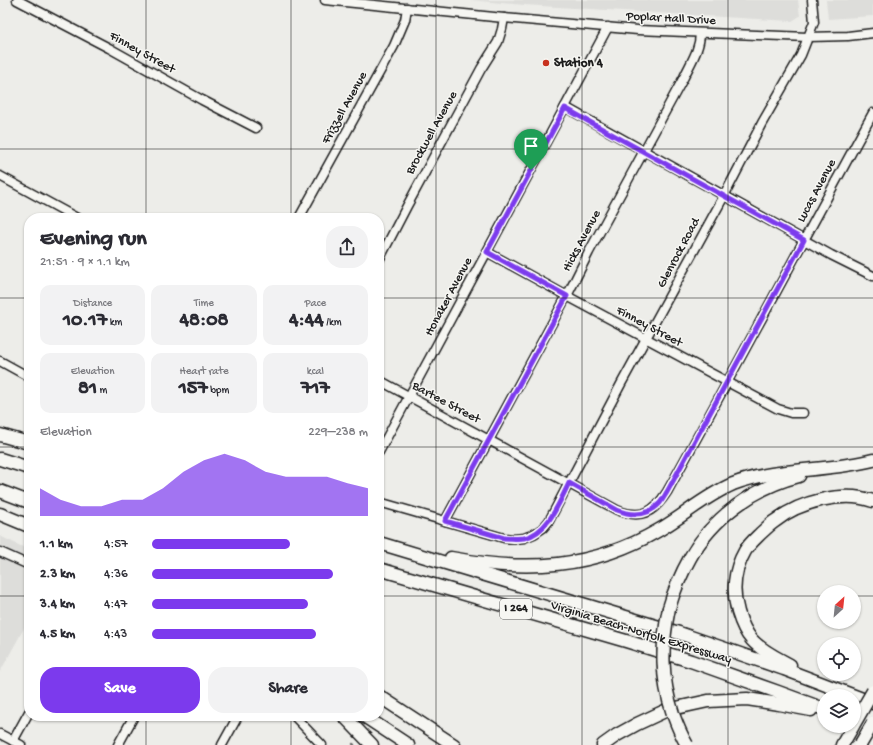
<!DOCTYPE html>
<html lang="en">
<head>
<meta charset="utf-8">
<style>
  body { margin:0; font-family:"Gochi Hand",sans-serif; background:#f2f2f3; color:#2b2b33; height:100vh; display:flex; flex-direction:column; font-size:15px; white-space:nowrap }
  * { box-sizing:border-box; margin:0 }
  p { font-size:13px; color:#7c7c81 }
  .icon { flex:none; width:22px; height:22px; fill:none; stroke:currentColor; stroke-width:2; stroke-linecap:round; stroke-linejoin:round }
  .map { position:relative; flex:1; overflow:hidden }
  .sheet { position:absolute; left:24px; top:213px; width:360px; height:508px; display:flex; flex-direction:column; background:#fff; border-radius:16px; box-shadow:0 1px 3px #0004 }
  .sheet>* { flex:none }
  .needle { width:26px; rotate:27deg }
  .controls { position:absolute; left:817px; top:585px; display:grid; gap:8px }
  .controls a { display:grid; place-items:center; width:44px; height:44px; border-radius:50%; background:#fff; box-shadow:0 1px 3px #0004; font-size:20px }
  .pin { position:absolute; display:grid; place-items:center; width:34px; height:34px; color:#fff; margin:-41px -17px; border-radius:50% 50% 50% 0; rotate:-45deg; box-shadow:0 0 4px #0007 }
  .pin .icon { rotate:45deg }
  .round { display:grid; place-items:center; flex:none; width:42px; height:42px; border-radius:16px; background:#f2f2f3 }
  .head { display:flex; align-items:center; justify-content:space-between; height:68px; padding:0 16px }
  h1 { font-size:22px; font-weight:700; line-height:30px }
  .figures { display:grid; grid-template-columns:repeat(3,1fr); gap:6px; height:68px; padding:4px 16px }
  .figures div { display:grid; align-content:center; border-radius:10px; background:#f2f2f3; text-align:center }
  .figures b { font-size:20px; font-weight:700 }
  .figures small { font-size:11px; font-weight:400 }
  .figures p { font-size:11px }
  .chart { height:112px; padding:8px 16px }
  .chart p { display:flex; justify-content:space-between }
  .chart svg { width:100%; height:72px; margin-top:4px; fill:#7c3aed; opacity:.7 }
  .button { display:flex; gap:8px; margin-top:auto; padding:8px 16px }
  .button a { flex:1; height:46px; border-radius:16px; background:#7c3aed; color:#fff; font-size:16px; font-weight:700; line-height:46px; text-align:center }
  .button a+a { background:#f2f2f3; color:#2b2b33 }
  ul { padding:0 16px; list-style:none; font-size:13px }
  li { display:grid; grid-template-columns:64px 48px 1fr; align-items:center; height:30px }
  li i { height:10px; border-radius:5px; background:#7c3aed }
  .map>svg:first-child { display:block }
  .built { fill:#ddddda }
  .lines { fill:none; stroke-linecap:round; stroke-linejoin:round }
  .stream { stroke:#6f6f6d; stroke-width:2.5 }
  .minor-casing { stroke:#1c1c1c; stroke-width:11 }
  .highway-casing { stroke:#1c1c1c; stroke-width:15 }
  .minor { stroke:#f6f6f2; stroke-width:8 }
  .highway { stroke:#f6f6f2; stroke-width:12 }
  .highway-bridge-casing { stroke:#1c1c1c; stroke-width:15; stroke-linecap:butt }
  .highway-bridge { stroke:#f6f6f2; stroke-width:12 }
  .route-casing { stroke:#fff; stroke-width:8 }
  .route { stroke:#7c3aed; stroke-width:5 }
  .grid { fill:none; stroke:#1c1c1c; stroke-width:1; stroke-opacity:0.55 }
  .poi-dot { fill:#c8321e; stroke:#f6f6f2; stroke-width:1.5 }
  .labels { text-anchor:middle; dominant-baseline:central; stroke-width:3; stroke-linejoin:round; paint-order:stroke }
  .shield { fill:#f6f6f2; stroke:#5d5d5c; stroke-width:1 }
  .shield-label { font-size:12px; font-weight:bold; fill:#1c1c1c }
  .street-label { font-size:13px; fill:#1c1c1c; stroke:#f6f6f2 }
  .poi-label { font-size:13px; font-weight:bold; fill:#1c1c1c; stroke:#f6f6f2; text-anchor:start }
</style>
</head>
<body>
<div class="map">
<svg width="873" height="745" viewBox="0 0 873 745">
  <rect width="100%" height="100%" fill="#edede9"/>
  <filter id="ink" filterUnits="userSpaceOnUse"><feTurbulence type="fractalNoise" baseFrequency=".025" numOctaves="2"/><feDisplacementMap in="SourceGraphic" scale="8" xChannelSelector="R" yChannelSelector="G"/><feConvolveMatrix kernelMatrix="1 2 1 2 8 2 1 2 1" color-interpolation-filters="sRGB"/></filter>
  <g filter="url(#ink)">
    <g class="built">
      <path d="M470 0H798L800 16 792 21 524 5Z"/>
      <path d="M826 0H873V16L828 19Z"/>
      <path d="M0 536 29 550V619L0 672Z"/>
    </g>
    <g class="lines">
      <path class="stream" d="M353 744 354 745"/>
      <g class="minor-casing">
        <g id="minor">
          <path d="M17 0 109 48 202 100 256 128"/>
          <path d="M325 0 504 18 638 30 808 37 848 36 873 33"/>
          <path d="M565 107 831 255 873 276"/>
          <path d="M0 176 77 218"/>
          <path d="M299 218 394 46 405 20 407 8"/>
          <path d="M487 252 567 296 778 409 791 413H803"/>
          <path d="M379 260 407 206 481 69 498 42 502 29 504 18"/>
          <path d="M0 361 29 377"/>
          <path d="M379 380 617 510C642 520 654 512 667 492 737 366 804 239 873 113"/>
          <path d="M379 452 608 27"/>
          <path d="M379 502 504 538 514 539 524 538 534 534 543 528 549 521 621 384 724 196 762 123 801 55 814 22 812 0"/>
          <path d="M445 521 570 290 589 252 684 77C691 62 700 49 700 33"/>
          <path d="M0 552 29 565"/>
          <path d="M294 716 322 745"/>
          <path d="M0 734 21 745"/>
          <path d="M13 741 29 712"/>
          <path d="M118 745 134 716"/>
          <path d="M222 745 238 716"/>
        </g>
      </g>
      <g class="highway-casing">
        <g id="highway">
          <path d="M0 435 29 443"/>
          <path d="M0 459 29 468"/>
          <path d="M0 491 29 502"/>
          <path d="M0 514 29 526"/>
          <path d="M379 543 679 633 784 669 873 703"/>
          <path d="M451 558C526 572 593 569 659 530 685 515 705 496 733 484 778 467 827 472 873 460"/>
          <path d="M379 569 626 641 691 661 778 692 824 709"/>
          <path d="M669 608C674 591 681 574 690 558 713 517 755 487 799 476"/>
          <path d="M790 665C777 658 762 651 752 640 745 632 741 622 738 612 732 592 734 570 745 551 749 544 756 538 761 533 766 529 770 524 775 521 799 502 843 490 873 501"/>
          <path d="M379 696 454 745"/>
          <path d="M344 716 372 745"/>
          <path d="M364 716 408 745"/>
          <path d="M603 745 617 735 637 724 667 710 708 701 747 699 779 704 811 710"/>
          <path d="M842 745 853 726"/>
        </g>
      </g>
      <use href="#minor" class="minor"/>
      <use href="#highway" class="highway"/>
      <g class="highway-bridge-casing">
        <g id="highway-bridge">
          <path d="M669 608C661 646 661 678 673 714 677 725 681 735 687 745"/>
          <path d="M854 724 873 691"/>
          <path d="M860 745 873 723"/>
        </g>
      </g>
      <use href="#highway-bridge" class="highway-bridge"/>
    </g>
  </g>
  <g class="lines" filter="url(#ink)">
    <g class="route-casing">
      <path id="route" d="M565 108 595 125 804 240 667 492C665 495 663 499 660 503 648 516 632 516 617 510L569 483C559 503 548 533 524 538 517 539 511 538 504 538L445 521 567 296 487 252Z"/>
    </g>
    <use href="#route" class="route"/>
  </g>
  <path class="grid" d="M146 0V218M291 0V218M436 0V745M582 0V745M728 0V745M0 149H873M0 298H29M379 298H873M0 447H29M379 447H873M0 596H29M379 596H824M854 596H873M146 716V745M291 716V745"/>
  <circle class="poi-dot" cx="546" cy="63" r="4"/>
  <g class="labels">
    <rect class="shield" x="500" y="599" width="32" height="20" rx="3"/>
    <g class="shield-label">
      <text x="516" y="609">I 264</text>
    </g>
    <g class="street-label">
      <text transform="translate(671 19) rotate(3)">Poplar Hall Drive</text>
      <text transform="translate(142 53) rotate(29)">Finney Street</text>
      <text transform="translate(345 108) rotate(-61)">Frizzell Avenue</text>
      <text transform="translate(432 133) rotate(-61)">Brockwell Avenue</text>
      <text transform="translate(817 191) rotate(-62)">Lucas Avenue</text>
      <text transform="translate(582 241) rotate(-62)">Hicks Avenue</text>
      <text transform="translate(679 253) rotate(-62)">Glenrock Road</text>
      <text transform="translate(449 297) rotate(-62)">Honaker Avenue</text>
      <text transform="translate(649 327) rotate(28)">Finney Street</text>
      <text transform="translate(446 403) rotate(28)">Bartee Street</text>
      <text transform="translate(641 633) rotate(17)">Virginia Beach-Norfolk Expressway</text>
    </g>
    <g class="poi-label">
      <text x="554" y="63">Station 4</text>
    </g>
  </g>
</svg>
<div class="controls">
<a><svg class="needle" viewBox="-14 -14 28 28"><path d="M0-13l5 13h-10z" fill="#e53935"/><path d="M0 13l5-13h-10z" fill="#7c7c81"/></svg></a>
<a><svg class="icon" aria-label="locate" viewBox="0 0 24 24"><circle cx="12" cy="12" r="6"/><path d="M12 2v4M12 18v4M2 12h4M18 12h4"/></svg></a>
<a><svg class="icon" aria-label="layers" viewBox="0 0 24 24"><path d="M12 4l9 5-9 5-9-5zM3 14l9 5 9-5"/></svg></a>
</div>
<div class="pin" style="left:531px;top:170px;background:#1e9e55"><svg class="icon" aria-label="arrive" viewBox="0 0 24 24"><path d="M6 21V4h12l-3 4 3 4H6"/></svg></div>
<section class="sheet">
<div class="head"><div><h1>Evening run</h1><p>21:51 · 9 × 1.1 km</p></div><a class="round"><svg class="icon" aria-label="share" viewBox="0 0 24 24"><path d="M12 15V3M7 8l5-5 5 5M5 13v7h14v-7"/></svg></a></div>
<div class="figures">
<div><p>Distance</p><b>10.17<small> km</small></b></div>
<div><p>Time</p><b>48:08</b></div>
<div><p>Pace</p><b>4:44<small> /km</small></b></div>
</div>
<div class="figures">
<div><p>Elevation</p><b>81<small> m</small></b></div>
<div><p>Heart rate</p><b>157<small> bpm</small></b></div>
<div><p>kcal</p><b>717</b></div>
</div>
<div class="chart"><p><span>Elevation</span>229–238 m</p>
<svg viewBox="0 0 160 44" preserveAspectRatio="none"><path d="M0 44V27L10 34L20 38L30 38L40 34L50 34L60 27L70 17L80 10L90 6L100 10L110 17L120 20L130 20L140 20L150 24L160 27V44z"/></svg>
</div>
<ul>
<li><b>1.1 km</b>4:57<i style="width:64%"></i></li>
<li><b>2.3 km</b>4:36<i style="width:84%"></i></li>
<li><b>3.4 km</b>4:47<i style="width:72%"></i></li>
<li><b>4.5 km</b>4:43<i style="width:76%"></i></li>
</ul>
<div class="button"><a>Save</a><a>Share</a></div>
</section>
</div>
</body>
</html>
